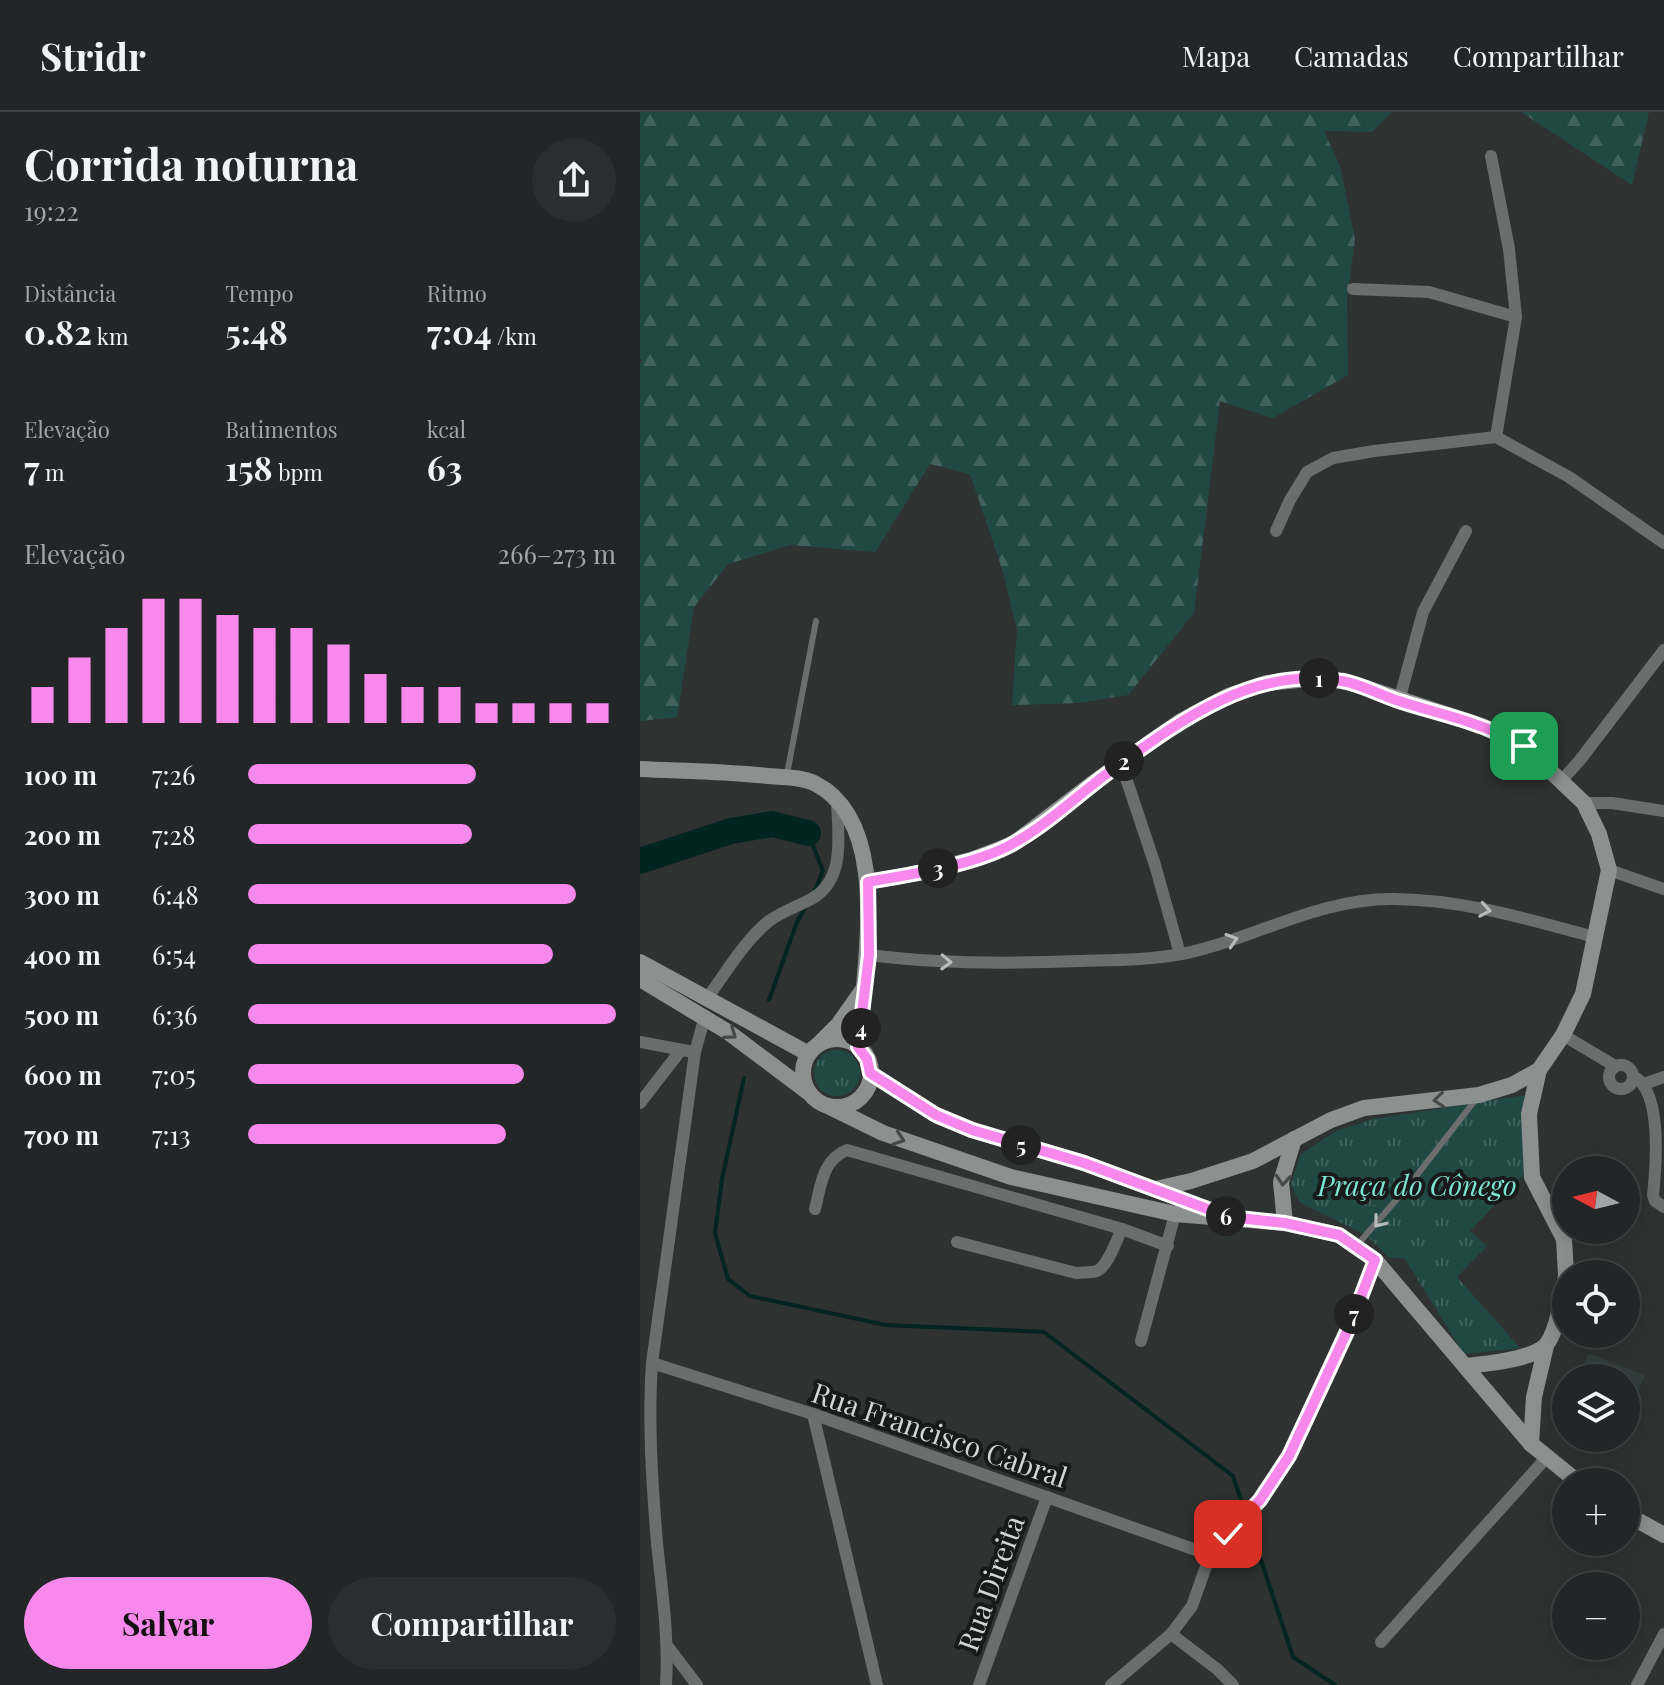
<!DOCTYPE html>
<html lang="pt">
<head>
<meta charset="utf-8">
<style>
  body { margin:0; font-family:"Playfair Display",serif; background:#2a2e2e; color:#f1f3f6; height:100vh; display:flex; flex-direction:column; font-size:30px; white-space:nowrap }
  * { box-sizing:border-box; margin:0 }
  p { font-size:26px; color:#a2a5a7 }
  .icon { flex:none; width:44px; height:44px; fill:none; stroke:currentColor; stroke-width:2; stroke-linecap:round; stroke-linejoin:round }
  .map { position:relative; flex:1; overflow:hidden }
  .drawer { display:flex; flex-direction:column; background:#222626; width:640px }
  .drawer>* { flex:none }
  .needle { width:52px; rotate:277deg }
  .tools { position:absolute; left:912px; top:1044px; display:grid; gap:16px }
  .tools a { display:grid; place-items:center; width:88px; height:88px; border-radius:50%; background:#222626; box-shadow:0 4px 20px #0003,0 0 0 2px #3f4343; font-size:40px }
  .pin { position:absolute; display:grid; place-items:center; width:68px; height:68px; color:#fff; margin:-34px; border-radius:16px; box-shadow:0 4px 12px #0006 }
  .km { position:absolute; width:40px; height:40px; margin:-20px; border-radius:50%; background:#222; color:#fff; font-size:22px; line-height:40px; text-align:center }
  .round { display:grid; place-items:center; flex:none; width:84px; height:84px; border-radius:42px; background:#2a2e2e }
  .summary { display:flex; align-items:center; justify-content:space-between; height:136px; padding:0 24px }
  h1 { font-size:44px; font-weight:700; line-height:60px }
  .metrics { display:grid; grid-template-columns:repeat(3,1fr); gap:12px; height:136px; padding:8px 24px }
  .metrics div { display:grid; align-content:center }
  .metrics b { font-size:34px; font-weight:700 }
  .metrics small { font-size:22px; font-weight:400 }
  .metrics p { font-size:22px }
  .chart { height:224px; padding:16px 24px }
  .chart p { display:flex; justify-content:space-between }
  .chart svg { width:100%; height:144px; margin-top:8px; stroke:#f888eb; stroke-width:6 }
  .primary-button { display:flex; gap:16px; margin-top:auto; padding:16px 24px }
  .primary-button a { flex:1; height:92px; border-radius:48px; background:#f888eb; color:#111; font-size:32px; font-weight:700; line-height:92px; text-align:center }
  .primary-button a+a { background:#2a2e2e; color:#f1f3f6 }
  ul { padding:0 24px; list-style:none; font-size:26px }
  li { display:grid; grid-template-columns:128px 96px 1fr; align-items:center; height:60px }
  li i { height:20px; border-radius:10px; background:#f888eb }
  header { display:flex; align-items:center; gap:48px; box-sizing:border-box; height:112px; padding:0 40px; background:#222626; border-bottom:2px solid #3f4343 }
  header strong { font-size:38px }
  nav { display:flex; gap:44px; margin-inline-start:auto; font-size:28px }
  main { display:flex; flex:1; min-height:0 }
  .map>svg:first-child { display:block }
  .built { fill:#333f3d }
  .grass { fill:url(#grass-tufts) }
  .forest { fill:url(#forest-firs) }
  .pitch { fill:#214943 }
  .lines { fill:none; stroke-linecap:round; stroke-linejoin:round }
  .stream { stroke:#00241f; stroke-width:4 }
  .river { stroke:#00241f; stroke-width:26 }
  .lane { stroke:#6c6e6e; stroke-width:6 }
  .street { stroke:#6c6e6e; stroke-width:12 }
  .secondary { stroke:#8c908f; stroke-width:16 }
  .oneway { stroke:#b8bbba }
  .oneway2 { stroke:#464949 }
  .route-casing { stroke:#fff; stroke-width:16 }
  .route { stroke:#f888eb; stroke-width:10 }
  .labels { text-anchor:middle; dominant-baseline:central; stroke-width:8; stroke-linejoin:round; paint-order:stroke }
  .park-label { font-size:28px; font-style:italic; fill:#7ae4d2; stroke:#181a1a }
  .street-label { font-size:28px; fill:#d2d5d4; stroke:#181a1a }
</style>
</head>
<body>
<header>
<strong>Stridr</strong>
<nav><a>Mapa</a><a>Camadas</a><a>Compartilhar</a></nav>
</header>
<main>
<section class="drawer">
<div class="summary"><div><h1>Corrida noturna</h1><p>19:22</p></div><a class="round"><svg class="icon" aria-label="share" viewBox="0 0 24 24"><path d="M12 15V3M7 8l5-5 5 5M5 13v7h14v-7"/></svg></a></div>
<div class="metrics">
<div><p>Distância</p><b>0.82<small> km</small></b></div>
<div><p>Tempo</p><b>5:48</b></div>
<div><p>Ritmo</p><b>7:04<small> /km</small></b></div>
</div>
<div class="metrics">
<div><p>Elevação</p><b>7<small> m</small></b></div>
<div><p>Batimentos</p><b>158<small> bpm</small></b></div>
<div><p>kcal</p><b>63</b></div>
</div>
<div class="chart"><p><span>Elevação</span>266–273 m</p>
<svg viewBox="0 0 160 44" preserveAspectRatio="none"><path d="M5 44V33M15 44V24M25 44V15M35 44V6M45 44V6M55 44V11M65 44V15M75 44V15M85 44V20M95 44V29M105 44V33M115 44V33M125 44V38M135 44V38M145 44V38M155 44V38"/></svg>
</div>
<ul>
<li><b>100 m</b>7:26<i style="width:62%"></i></li>
<li><b>200 m</b>7:28<i style="width:61%"></i></li>
<li><b>300 m</b>6:48<i style="width:89%"></i></li>
<li><b>400 m</b>6:54<i style="width:83%"></i></li>
<li><b>500 m</b>6:36<i style="width:100%"></i></li>
<li><b>600 m</b>7:05<i style="width:75%"></i></li>
<li><b>700 m</b>7:13<i style="width:70%"></i></li>
</ul>
<div class="primary-button"><a>Salvar</a><a>Compartilhar</a></div>
</section>
<div class="map">
<svg width="1024" height="1573" viewBox="0 0 1024 1573">
  <defs>
    <pattern id="grass-tufts" width="24" height="20" patternUnits="userSpaceOnUse" patternTransform="scale(2)"><rect width="24" height="20" fill="#214943"/><path d="M3 7l-1-3M5 7V3M7 7l1-3M15 17l-1-3M17 17v-4M19 17l1-3" fill="none" stroke="#40625d"/></pattern>
    <pattern id="forest-firs" width="22" height="20" patternUnits="userSpaceOnUse" patternTransform="scale(2)"><rect width="22" height="20" fill="#214943"/><path d="M5 1l3.5 6h-7zM16 11l3.5 6h-7z" fill="#40625d"/></pattern>
  </defs>
  <rect width="100%" height="100%" fill="#2e3332"/>
  <path class="built" d="M949 1241 1005 1263 986 1307V1266H937Z"/>
  <g class="grass">
    <circle cx="197" cy="961" r="23"/>
    <path d="M886 983 887 1059 830 1119 847 1134 817 1165 880 1236 824 1242 765 1147 748 1145 726 1123 659 1090 651 1072 661 1042 696 1019 734 1007Z"/>
  </g>
  <g class="forest">
    <path d="M0 0H752L732 20 684 19 700 54 715 127 707 187 708 263 633 306 580 289 554 501 488 583 438 591 372 593 377 518 363 460 330 362 290 352 235 440 150 433 88 452 54 495 37 605 0 609V251L2 249 0 246Z"/>
    <path d="M881 0H1009L992 73Z"/>
  </g>
  <path class="pitch" d="M731 1059H746L749 1062V1086L737 1093H732L727 1077 724 1078 727 1087 711 1095 696 1081 707 1064 724 1065Z"/>
  <g class="lines">
    <g class="stream">
      <path d="M168 721 183 759 174 780"/>
      <path d="M129 888 157 810 166 794"/>
      <path d="M104 966 82 1067 75 1121 88 1167 110 1184 246 1213 404 1220 593 1364 653 1545 695 1573"/>
    </g>
    <path class="river" d="M0 749 91 719 132 712 168 721"/>
    <g class="lane">
      <path d="M147 662 176 509"/>
      <path d="M718 1132 770 1072 837 986"/>
    </g>
    <g class="street">
      <path d="M851 44 869 137 876 205 856 325"/>
      <path d="M713 177 789 180 876 205"/>
      <path d="M636 419 650 388 667 360 693 346 734 339 856 325 929 365 1024 431"/>
      <path d="M759 589 783 500 826 419"/>
      <path d="M481 651 515 753 540 842"/>
      <path d="M922 668 940 648 1024 538"/>
      <path d="M944 691H972L1024 699"/>
      <path d="M969 758 1024 777"/>
      <path d="M229 843C299 852 369 852 440 849 473 848 510 848 542 842 615 827 676 787 752 787 821 787 888 807 954 825"/>
      <path d="M67 886C86 861 104 829 129 809 143 799 159 794 173 786 206 766 198 722 197 689"/>
      <path d="M923 923 975 954"/>
      <path d="M0 930 48 939"/>
      <circle cx="981" cy="965" r="12"/>
      <path d="M993 964C1023 979 1016 1055 1013 1083L1015 1089 1024 1095"/>
      <path d="M1004 972 1024 965"/>
      <path d="M0 991 41 938"/>
      <path d="M175 1097C181 1074 182 1048 207 1038L482 1117 528 1134"/>
      <path d="M317 1130 436 1161C441 1160 451 1161 457 1159 469 1153 476 1128 482 1117"/>
      <path d="M501 1229 535 1102"/>
      <path d="M12 1251 173 1302 570 1443"/>
      <path d="M173 1302 237 1573"/>
      <path d="M531 1522 577 1557 593 1573"/>
      <path d="M741 1530 907 1345"/>
      <path d="M28 1535 57 1573"/>
      <path d="M26 1573C29 1525 22 1479 17 1431 12 1371 8 1310 12 1251L55 940 65 904"/>
      <path d="M339 1573 407 1385"/>
      <path d="M471 1573 531 1522 552 1494 570 1443 630 1374 649 1344 711 1211 735 1148"/>
      <path d="M997 1573 1024 1522"/>
    </g>
    <g class="secondary">
      <path d="M0 657C43 659 86 659 128 664 143 665 163 665 176 672 241 706 229 814 224 875 222 895 222 915 218 935"/>
      <path d="M228 770 288 759 331 748 373 732 453 671 541 609 588 584 626 571 678 566 705 569 842 614 884 634 944 691 959 722 969 758 943 882 923 923 899 958 889 1002 892 1065 924 1127 926 1162"/>
      <path d="M0 850 169 942"/>
      <path d="M0 867 88 920 168 980"/>
      <circle cx="197" cy="961" r="34"/>
      <path d="M180 931 198 913 224 876"/>
      <path d="M230 961 296 1003 332 1018 444 1051 573 1099"/>
      <path d="M188 994 243 1021 371 1065 535 1102 645 1111 699 1123 735 1148 891 1332 938 1370"/>
      <path d="M516 1077 551 1069 613 1049 691 1008 724 996 839 983 872 973 899 958"/>
      <path d="M645 1111 641 1070 654 1027"/>
      <path d="M826 1254C846 1252 888 1248 904 1235 917 1224 923 1181 926 1164"/>
      <path d="M891 1332 894 1285 906 1234"/>
      <path d="M986 1402 1024 1423"/>
    </g>
  </g>
  <defs><path id="oneway-chevron" d="M-2-3.5L2.5 0L-2 3.5" fill="none" stroke-width="1.6" stroke-linecap="round" stroke-linejoin="round" transform="scale(2)"/></defs>
  <g class="oneway">
    <use href="#oneway-chevron" transform="translate(845 798) rotate(10)"/>
    <use href="#oneway-chevron" transform="translate(592 828) rotate(-18)"/>
    <use href="#oneway-chevron" transform="translate(306 850) rotate(2)"/>
    <use href="#oneway-chevron" transform="translate(739 1110) rotate(129)"/>
  </g>
  <g class="oneway2">
    <use href="#oneway-chevron" transform="translate(91 922) rotate(36)"/>
    <use href="#oneway-chevron" transform="translate(799 988) rotate(175)"/>
    <use href="#oneway-chevron" transform="translate(259 1027) rotate(19)"/>
    <use href="#oneway-chevron" transform="translate(643 1068) rotate(95)"/>
  </g>
  <g class="lines">
    <g class="route-casing">
      <path id="route" d="M588 1422 620 1388 649 1344 711 1211 735 1148 699 1123 645 1111 589 1105 444 1051 332 1018 296 1003 230 961 227 947 218 935 229 843 228 770C272 762 336 753 374 731 411 710 442 679 476 655 542 607 616 553 702 569 721 572 740 583 759 589 786 598 814 604 840 614 855 619 870 628 884 634"/>
    </g>
    <use href="#route" class="route"/>
  </g>
  <g class="labels">
    <g class="park-label">
      <text x="777" y="1072">Praça do Cônego</text>
    </g>
    <g class="street-label">
      <text transform="translate(300 1322) rotate(19)">Rua Francisco Cabral</text>
      <text transform="translate(350 1471) rotate(-70)">Rua Direita</text>
    </g>
  </g>
</svg>
<div class="tools">
<a><svg class="needle" viewBox="-14 -14 28 28"><path d="M0-13l5 13h-10z" fill="#e53935"/><path d="M0 13l5-13h-10z" fill="#a2a5a7"/></svg></a>
<a><svg class="icon" aria-label="locate" viewBox="0 0 24 24"><circle cx="12" cy="12" r="6"/><path d="M12 2v4M12 18v4M2 12h4M18 12h4"/></svg></a>
<a><svg class="icon" aria-label="layers" viewBox="0 0 24 24"><path d="M12 4l9 5-9 5-9-5zM3 14l9 5 9-5"/></svg></a>
<a>+</a>
<a>−</a>
</div>
<div class="pin" style="left:884px;top:634px;background:#1e9e55"><svg class="icon" aria-label="arrive" viewBox="0 0 24 24"><path d="M6 21V4h12l-3 4 3 4H6"/></svg></div>
<div class="pin" style="left:588px;top:1422px;background:#d93025"><svg class="icon" aria-label="check" viewBox="0 0 24 24"><path d="M5 12l5 5 9-10"/></svg></div>
<b class="km" style="left:679px;top:566px">1</b>
<b class="km" style="left:484px;top:649px">2</b>
<b class="km" style="left:298px;top:756px">3</b>
<b class="km" style="left:221px;top:916px">4</b>
<b class="km" style="left:381px;top:1033px">5</b>
<b class="km" style="left:586px;top:1104px">6</b>
<b class="km" style="left:714px;top:1202px">7</b>
</div>
</main>
</body>
</html>
